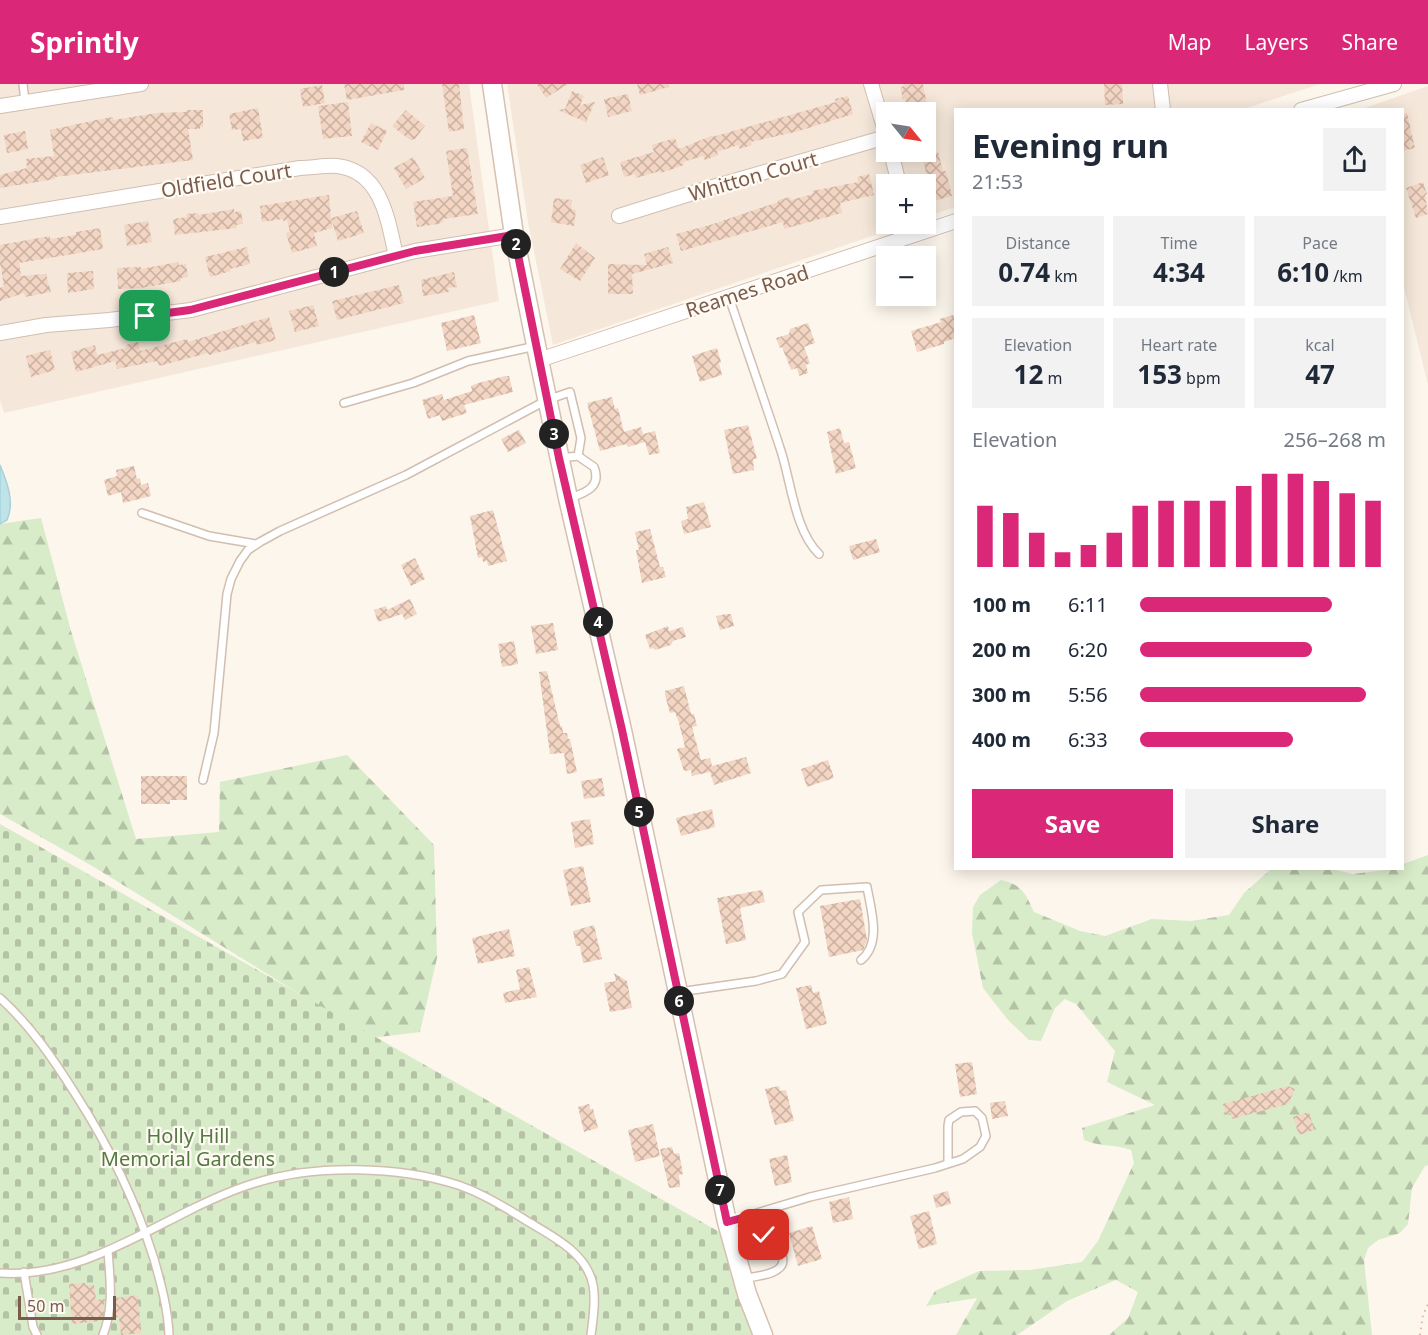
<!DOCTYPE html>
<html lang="en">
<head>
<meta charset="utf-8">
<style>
  body { margin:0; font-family:"Noto Sans",sans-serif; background:#f2f2f3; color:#1f2937; height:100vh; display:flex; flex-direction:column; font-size:22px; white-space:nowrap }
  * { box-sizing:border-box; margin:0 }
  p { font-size:20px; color:#747a83 }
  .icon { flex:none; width:33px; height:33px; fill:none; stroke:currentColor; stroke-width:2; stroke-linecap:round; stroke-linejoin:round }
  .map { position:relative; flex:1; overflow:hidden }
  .side { position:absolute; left:954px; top:24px; width:450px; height:762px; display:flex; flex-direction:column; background:#fff; border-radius:0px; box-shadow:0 3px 15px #0003 }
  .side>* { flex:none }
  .needle { width:39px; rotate:120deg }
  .fabs { position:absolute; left:876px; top:18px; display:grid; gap:12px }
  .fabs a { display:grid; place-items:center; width:60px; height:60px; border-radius:0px; background:#fff; box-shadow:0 3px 15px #0003; font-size:30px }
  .scale { position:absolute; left:18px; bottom:15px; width:98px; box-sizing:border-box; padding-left:6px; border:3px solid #7a5c4d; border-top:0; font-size:16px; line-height:21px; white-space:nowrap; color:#7a5c4d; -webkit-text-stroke:4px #fffaf3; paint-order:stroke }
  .pin { position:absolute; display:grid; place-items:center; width:51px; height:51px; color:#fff; margin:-26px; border-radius:12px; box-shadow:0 3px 9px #0006 }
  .km { position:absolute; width:30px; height:30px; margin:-15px; border-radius:50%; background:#222; color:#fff; font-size:16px; line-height:30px; text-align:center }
  .round { display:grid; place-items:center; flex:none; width:63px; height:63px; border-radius:0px; background:#f2f2f3 }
  .headline { display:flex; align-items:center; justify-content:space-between; height:102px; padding:0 18px }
  h1 { font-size:33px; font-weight:700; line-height:45px }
  .stats { display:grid; grid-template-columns:repeat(3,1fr); gap:9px; height:102px; padding:6px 18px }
  .stats div { display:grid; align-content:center; border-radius:0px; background:#f2f2f3; text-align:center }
  .stats b { font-size:26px; font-weight:700 }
  .stats small { font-size:16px; font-weight:400 }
  .stats p { font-size:16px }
  .chart { height:168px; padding:12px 18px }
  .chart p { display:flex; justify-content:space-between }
  .chart svg { width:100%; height:108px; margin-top:6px; stroke:#db2777; stroke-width:6 }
  .action { display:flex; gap:12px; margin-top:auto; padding:12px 18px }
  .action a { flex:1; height:69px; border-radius:0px; background:#db2777; color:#fff; font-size:24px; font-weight:700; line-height:69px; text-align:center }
  .action a+a { background:#f2f2f3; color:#1f2937 }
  ul { padding:0 18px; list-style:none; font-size:20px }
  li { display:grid; grid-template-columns:96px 72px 1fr; align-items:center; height:45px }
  li i { height:15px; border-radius:8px; background:#db2777 }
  header { display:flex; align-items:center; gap:36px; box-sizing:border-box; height:84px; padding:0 30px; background:#db2777; color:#fff }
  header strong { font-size:28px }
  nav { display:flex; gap:33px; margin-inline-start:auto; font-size:21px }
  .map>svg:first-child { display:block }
  .residential { fill:#f5e8da; fill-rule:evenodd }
  .forest { fill:url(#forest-firs) }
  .cemetery { fill:url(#cemetery-stones) }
  .water { fill:#bfe3e8; stroke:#a5d3da; stroke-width:1.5 }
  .building { fill:url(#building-cross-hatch) }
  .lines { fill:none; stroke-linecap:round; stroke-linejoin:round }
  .lane-casing { stroke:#d1beb0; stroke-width:10 }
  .street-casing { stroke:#d1beb0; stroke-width:16 }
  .secondary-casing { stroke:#d6c0b0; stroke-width:21 }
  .path { stroke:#d9b8a5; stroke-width:2; stroke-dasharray:1.5 4.5; stroke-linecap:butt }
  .lane { stroke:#fff; stroke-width:7 }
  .street { stroke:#fff; stroke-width:14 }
  .secondary { stroke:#fff; stroke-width:18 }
  .route-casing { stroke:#fff; stroke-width:12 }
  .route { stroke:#db2777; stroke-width:8 }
  .labels { text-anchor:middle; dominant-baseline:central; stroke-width:4.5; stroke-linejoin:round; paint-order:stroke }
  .street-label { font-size:20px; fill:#7a5c4d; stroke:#fffaf3 }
  .park-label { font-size:20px; fill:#537a41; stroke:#fffaf3 }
</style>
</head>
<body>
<header>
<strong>Sprintly</strong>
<nav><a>Map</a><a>Layers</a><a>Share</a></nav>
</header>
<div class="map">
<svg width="1428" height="1251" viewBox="0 0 1428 1251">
  <defs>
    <pattern id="forest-firs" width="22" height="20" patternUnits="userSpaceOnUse" patternTransform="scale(1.5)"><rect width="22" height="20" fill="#d8ecc9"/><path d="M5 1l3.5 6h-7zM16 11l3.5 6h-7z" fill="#b4c2a5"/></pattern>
    <pattern id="cemetery-stones" width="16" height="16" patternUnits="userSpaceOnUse" patternTransform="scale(1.5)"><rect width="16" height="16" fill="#d8ecc9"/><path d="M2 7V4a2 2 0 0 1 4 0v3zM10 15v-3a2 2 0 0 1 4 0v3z" fill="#b4c2a5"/></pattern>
    <pattern id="building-cross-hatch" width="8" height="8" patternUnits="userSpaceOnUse" patternTransform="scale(1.5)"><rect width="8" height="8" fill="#f3d5c3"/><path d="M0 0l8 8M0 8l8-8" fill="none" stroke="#cab0a1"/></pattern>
  </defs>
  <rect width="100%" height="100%" fill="#fdf6ec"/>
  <g class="residential">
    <path d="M0 0H469L499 217 4 329 0 316Z"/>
    <path d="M507 0H1320L1244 25 956 26 955 123 926 133V100H886V140H907L553 261 528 138ZM886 28H926V68H886Z"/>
    <path d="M1428 2V301L1403 199 1402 26H1359Z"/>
  </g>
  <g class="forest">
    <path d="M41 434 71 547 136 755 219 748 220 698 347 671 434 761 437 874 420 948 371 954 94 783 0 730V440Z"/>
    <path d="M1428 771V1081L1425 1082 1412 1104 1408 1140 1400 1149 1378 1156 1368 1164 1364 1176 1372 1251H1109L1128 1234 1138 1208 1116 1196 1067 1217 1017 1251H956L977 1214 926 1222 935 1207 979 1187 1030 1186 1082 1178 1098 1157 1134 1079 1131 1066C1116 1060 1100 1063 1084 1056L1082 1044 1155 1021 1107 998 1115 967 1076 920 1065 915 1055 924 1041 957 1029 956 1008 936 983 904 972 849 973 823 980 811 1001 796C1023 801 1025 809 1034 828L1080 847 1105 852 1152 835 1191 837 1229 831 1244 809 1271 785H1332L1353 790 1402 784 1403 780Z"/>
  </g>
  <path class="cemetery" d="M0 740 723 1150 754 1251H0Z"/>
  <path class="water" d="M0 381C7 398 15 418 7 436L0 440Z"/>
  <g class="building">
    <path d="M344 0H404V6L347 16Z"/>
    <path d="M442 0H459L464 45 449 48Z"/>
    <path d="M537 0H568L546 14Z"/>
    <path d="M637 0H669V3L640 11Z"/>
    <path d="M903 0H923L928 28H909L905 14 903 15 900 3 904 2Z"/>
    <path d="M1104 0H1122L1123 20 1105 21Z"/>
    <path d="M322 1 325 19 303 23 300 5Z"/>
    <path d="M572 7 584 12 580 21 595 18 586 38 558 26 565 25Z"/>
    <path d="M628 10 632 27 608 33 604 15Z"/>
    <path d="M848 12 853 30 799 47 751 58 752 61 740 65 738 61 717 68 718 71 705 76 703 72 683 78 684 81 661 89 660 87 636 94 635 90 624 93 620 78 654 68 652 61 675 54 679 65 711 52 712 53 836 18 835 15Z"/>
    <path d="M348 18 352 52 323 55 318 22Z"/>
    <path d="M258 24 263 54 243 57 241 45 232 46 229 30Z"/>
    <path d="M186 26H203V43H200V45H188L193 76 55 93V95L0 104V91L27 84 26 75 54 72 50 46 96 36 113 33 114 36 157 29 186 28Z"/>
    <path d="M406 26 425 42 415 55 410 56 392 42Z"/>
    <path d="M1407 29 1415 64 1402 67V30Z"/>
    <path d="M371 39 387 47 378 66 361 58Z"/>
    <path d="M25 47 28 65 7 69 4 51Z"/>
    <path d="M926 47H929L935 69 938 68 943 87H946L952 112 933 117 921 68H926Z"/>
    <path d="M467 64 478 130 443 135V138L438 140 417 143 413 118 453 112 446 67Z"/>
    <path d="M413 73 425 94 406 105 394 84Z"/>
    <path d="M603 73 609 91 586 99 580 81Z"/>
    <path d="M869 90 874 111 840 119 842 129 784 145 783 138 681 167 676 150 710 141 778 118V116L790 113 791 116 813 110 812 107 858 98 857 93Z"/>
    <path d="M1423 98 1427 110 1425 111 1428 130 1416 134 1406 104Z"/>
    <path d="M329 111 332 144 314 149 317 162 292 169 286 149 290 148 287 136 283 137V135L262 138 260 122Z"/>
    <path d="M554 114 572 116 571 125 576 126 574 142 551 138Z"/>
    <path d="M234 125V128L241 127 243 140 236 141 237 144 175 151 173 135 187 133 186 130 198 129 199 131Z"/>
    <path d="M357 127 364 149 338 157 331 134Z"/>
    <path d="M148 137 152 158 127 162 124 141Z"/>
    <path d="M100 144 103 165 19 179 21 192 46 190 51 208 25 213 24 209 0 217V204L4 202 0 179V161L50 152V155L76 151V148Z"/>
    <path d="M576 159 595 174 580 197 560 185Z"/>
    <path d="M247 163 250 180 230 185 231 187 210 193 205 173Z"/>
    <path d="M668 163 673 179 632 190 633 210H608V180L647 181 644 170Z"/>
    <path d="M178 178 179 181 186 180 188 193 181 194V197L141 204 118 205 117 184 141 183V185Z"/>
    <path d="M93 187 94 205 68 209 67 189Z"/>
    <path d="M454 188 457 203 448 204 449 208 423 212 421 196Z"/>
    <path d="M399 201 404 219 337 236 332 217Z"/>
    <path d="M313 221 319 242 295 248 289 227Z"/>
    <path d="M474 231 481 259 447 267 441 239Z"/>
    <path d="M953 231 956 240V254L944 258V260L917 268 911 247 941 238 940 235Z"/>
    <path d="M269 233 276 256 257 261 256 258 209 271 208 269 159 282 157 277 117 285 115 277 76 288 71 268 95 261 97 271 126 264V261L138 258 140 267 187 255 188 258Z"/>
    <path d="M808 239 815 259 804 263 810 279 806 281 808 289 799 292 797 284 791 286 782 263 780 264 776 254 789 250 790 245Z"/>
    <path d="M717 264 721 278 719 279 722 291 700 298 692 272Z"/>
    <path d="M50 266 55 286 31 293 26 272Z"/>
    <path d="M505 292H509L513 308 464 321 467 329 442 337 440 331 428 335 422 316 442 310 444 316 472 307 471 302 475 300Z"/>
    <path d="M612 313 615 325 618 324 624 348 641 343 643 350 655 347 660 369 649 371 645 358 628 363 626 360 600 367 587 319Z"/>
    <path d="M748 341 757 375H753L754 386 733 390 724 346Z"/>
    <path d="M840 344 844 359 849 358 856 384 836 390 827 348Z"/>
    <path d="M519 346 526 359 508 368 501 355Z"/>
    <path d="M134 382 137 395 140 394 141 401 148 399 151 412 123 419 121 408 108 412 104 396 117 392 116 386Z"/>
    <path d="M704 418 711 443 684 450 681 437 688 435 686 423Z"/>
    <path d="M493 426 507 477 488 482 487 477 483 478 482 473 478 474 470 432Z"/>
    <path d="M650 445 660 483H663L666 493 642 499 636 466H639L635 448Z"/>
    <path d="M876 455 880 468 853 476 849 462Z"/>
    <path d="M415 474 425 495 411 502 401 481Z"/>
    <path d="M410 515 417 530 405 536 402 530 378 538 374 526 386 522 387 526Z"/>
    <path d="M726 530H731L734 542 720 546 716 532Z"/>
    <path d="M553 539 558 566 536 570 531 542Z"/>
    <path d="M668 542 669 547 683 543 686 553 673 557 671 561 655 566 653 564 650 565 645 551Z"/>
    <path d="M514 557 518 580 502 583 498 560Z"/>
    <path d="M547 587 560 642H562L563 649H567L568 655H570L577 688 567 690 564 669 550 670 539 588Z"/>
    <path d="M684 602 691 630H694L697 642 692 643 701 676 710 674 712 682 746 673 751 689 714 701 710 688 692 692 691 686 684 687 677 665 685 663 679 639 675 628 670 629 665 611V607Z"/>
    <path d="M828 676 834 694 807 703 801 685Z"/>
    <path d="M141 692H187V716H170V720H141Z"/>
    <path d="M602 694 605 712 584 715 581 697Z"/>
    <path d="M712 725 715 743 681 752 676 734Z"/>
    <path d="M590 735 594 760 575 764 571 738Z"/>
    <path d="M583 782 591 818 571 822 563 786Z"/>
    <path d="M762 806 765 818 740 824 746 856 726 860 717 814Z"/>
    <path d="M860 815 867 856 863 866 829 873 820 822Z"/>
    <path d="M594 841 602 875 583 879 580 862H576L573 847Z"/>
    <path d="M509 845 515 872 478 880 472 854Z"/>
    <path d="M529 883 537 913 505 919 503 909 520 905 516 886Z"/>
    <path d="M614 889 627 897 632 924 610 928 604 899 616 897Z"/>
    <path d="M811 901 813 909 819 907 827 940 806 945 796 904Z"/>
    <path d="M972 978 977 1010 960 1013 955 980Z"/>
    <path d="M779 1002 780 1007 786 1006 794 1037 775 1041 765 1005Z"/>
    <path d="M1288 1002 1295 1005 1288 1020 1232 1035 1231 1029 1226 1031 1223 1020Z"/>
    <path d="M1005 1017 1008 1032 992 1035 990 1019Z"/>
    <path d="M589 1020 590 1025H593L598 1044 584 1048 578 1023Z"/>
    <path d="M1309 1028 1314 1046 1299 1051 1293 1033Z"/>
    <path d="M653 1040 660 1072 635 1078 628 1046Z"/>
    <path d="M672 1063 674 1070 679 1069 683 1090 679 1091 680 1103 669 1104 660 1065Z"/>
    <path d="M787 1071 792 1098 775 1102 769 1075Z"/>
    <path d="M948 1107 951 1120 936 1124 933 1111Z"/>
    <path d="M849 1113 853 1135 833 1139 829 1118Z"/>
    <path d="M929 1127 937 1160 919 1165 910 1132Z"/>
    <path d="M812 1142 822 1175 798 1182 789 1149Z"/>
    <path d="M85 1199V1201H94L96 1216 105 1215 102 1234 97 1235 98 1237 72 1240 69 1200Z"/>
    <path d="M138 1211 141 1249 121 1251 119 1233 114 1234 116 1214Z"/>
  </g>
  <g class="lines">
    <g class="lane-casing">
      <g id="lane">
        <path d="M23 0 25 18"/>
        <path d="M729 213C746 264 764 315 781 367 791 398 795 447 819 470"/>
        <path d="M344 319 413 299 468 277 536 262"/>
        <path d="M570 414C585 409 602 403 594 383L578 372"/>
        <path d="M142 429 209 452 256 460"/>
        <path d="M203 696 214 649 227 510 231 495 240 477 248 466 260 458 280 447 406 391 547 316 570 308 581 354 578 372 561 374"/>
        <path d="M679 908 756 897 782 890 805 858 798 828 821 806 867 803C871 826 882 859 861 876"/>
        <path d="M0 914C31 942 54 976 76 1011 110 1064 135 1115 154 1175 161 1200 168 1225 169 1251"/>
        <path d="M742 1134C753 1142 804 1174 773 1188 765 1192 753 1192 745 1195"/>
        <path d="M727 1138 810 1113 935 1084 963 1075 980 1063 986 1052 982 1034 975 1027 961 1028 949 1036 948 1042V1079"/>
        <path d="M24 1188 33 1243 37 1251"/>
        <path d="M0 1189C68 1194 130 1156 188 1127 210 1116 232 1106 255 1099 315 1080 399 1082 458 1101 482 1109 505 1123 527 1137 552 1152 587 1169 593 1201 596 1217 593 1235 591 1251"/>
        <path d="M103 1251C114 1224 110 1195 108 1167"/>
      </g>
    </g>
    <g class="street-casing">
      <g id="street">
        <path d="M871 0 886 50"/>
        <path d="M1160 0 1163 26"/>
        <path d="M0 22 141 0"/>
        <path d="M1301 26 1394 0"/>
        <path d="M891 68 899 100"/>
        <path d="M619 132 699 107 886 53"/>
        <path d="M0 133 300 84C312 84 326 81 337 82 382 87 388 137 396 172"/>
        <path d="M0 249 46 241 109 236 191 226 415 167 514 151"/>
        <path d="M539 276 956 137"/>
      </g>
    </g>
    <g class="secondary-casing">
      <path id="secondary" d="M492 0 514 151 539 276 568 414 622 646 727 1138 747 1210 763 1251"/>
    </g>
    <path class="path" d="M1420 1251 1423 1231 1428 1220"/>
    <use href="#lane" class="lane"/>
    <use href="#street" class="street"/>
    <use href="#secondary" class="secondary"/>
  </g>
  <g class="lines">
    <g class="route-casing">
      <path id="route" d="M145 232 190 226 415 167 514 151 559 374 622 646 727 1138 742 1134 764 1151"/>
    </g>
    <use href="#route" class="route"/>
  </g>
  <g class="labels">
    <g class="street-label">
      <text transform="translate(753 92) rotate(-16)">Whitton Court</text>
      <text transform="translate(226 96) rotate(-9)">Oldfield Court</text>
      <text transform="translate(747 207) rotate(-18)">Reames Road</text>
    </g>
    <g class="park-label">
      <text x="188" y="1051">Holly Hill<tspan x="188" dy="23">Memorial Gardens</tspan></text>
    </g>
  </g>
</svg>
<div class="fabs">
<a><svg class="needle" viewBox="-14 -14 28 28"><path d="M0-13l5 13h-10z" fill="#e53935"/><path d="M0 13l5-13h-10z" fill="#747a83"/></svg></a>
<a>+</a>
<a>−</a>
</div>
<div class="scale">50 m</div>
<div class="pin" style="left:145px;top:232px;background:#1e9e55"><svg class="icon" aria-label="arrive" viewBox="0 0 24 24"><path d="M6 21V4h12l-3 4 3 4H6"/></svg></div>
<div class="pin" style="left:764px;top:1151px;background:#d93025"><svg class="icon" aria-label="check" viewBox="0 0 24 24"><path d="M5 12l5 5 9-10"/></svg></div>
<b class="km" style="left:334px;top:188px">1</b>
<b class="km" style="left:516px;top:160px">2</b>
<b class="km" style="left:554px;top:350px">3</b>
<b class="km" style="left:598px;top:538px">4</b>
<b class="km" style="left:639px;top:728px">5</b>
<b class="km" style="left:679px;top:917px">6</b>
<b class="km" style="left:720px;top:1106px">7</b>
<section class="side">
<div class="headline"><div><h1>Evening run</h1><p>21:53</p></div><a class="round"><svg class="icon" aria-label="share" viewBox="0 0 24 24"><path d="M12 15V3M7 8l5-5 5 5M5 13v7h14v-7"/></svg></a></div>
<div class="stats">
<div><p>Distance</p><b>0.74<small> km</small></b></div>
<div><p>Time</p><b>4:34</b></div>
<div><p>Pace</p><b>6:10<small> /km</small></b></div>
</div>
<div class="stats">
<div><p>Elevation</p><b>12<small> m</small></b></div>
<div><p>Heart rate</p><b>153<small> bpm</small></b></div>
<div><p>kcal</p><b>47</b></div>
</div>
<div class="chart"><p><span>Elevation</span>256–268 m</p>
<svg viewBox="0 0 160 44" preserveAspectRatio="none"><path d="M5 44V19M15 44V22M25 44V30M35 44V38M45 44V35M55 44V30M65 44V19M75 44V17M85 44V17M95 44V17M105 44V11M115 44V6M125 44V6M135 44V9M145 44V14M155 44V17"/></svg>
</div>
<ul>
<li><b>100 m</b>6:11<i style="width:78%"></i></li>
<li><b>200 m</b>6:20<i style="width:70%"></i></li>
<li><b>300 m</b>5:56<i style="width:92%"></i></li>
<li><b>400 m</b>6:33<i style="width:62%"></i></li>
</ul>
<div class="action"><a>Save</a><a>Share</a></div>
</section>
</div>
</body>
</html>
